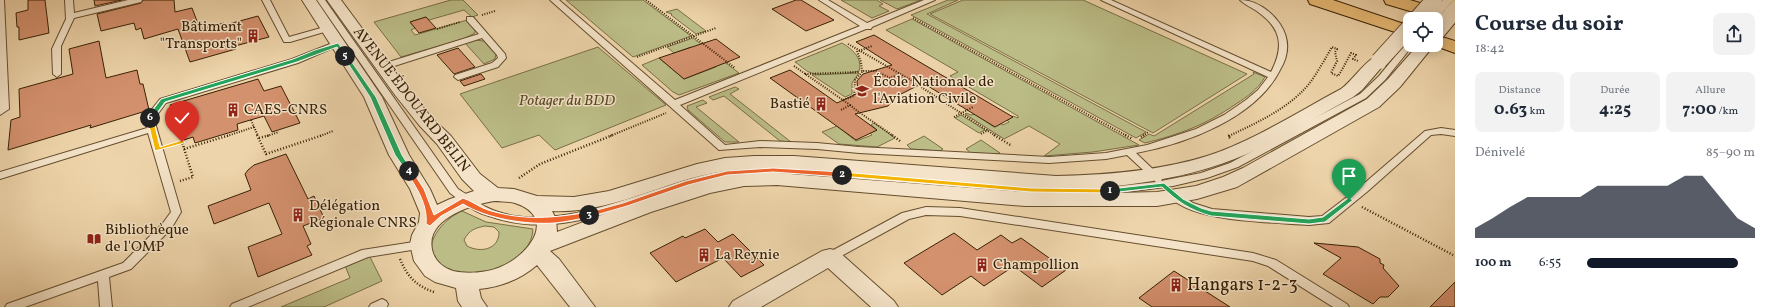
<!DOCTYPE html>
<html lang="fr">
<head>
<meta charset="utf-8">
<style>
  body { margin:0; font-family:Vollkorn,serif; background:#f2f2f3; color:#1f2937; height:100vh; display:flex; flex-direction:column; font-size:15px; white-space:nowrap }
  * { box-sizing:border-box; margin:0 }
  p { font-size:13px; color:#747a83 }
  .icon { flex:none; width:22px; height:22px; fill:none; stroke:currentColor; stroke-width:2; stroke-linecap:round; stroke-linejoin:round }
  .map { position:relative; flex:1; overflow:hidden }
  .drawer { display:flex; flex-direction:column; background:#fff; width:320px }
  .drawer>* { flex:none }
  .buttons { position:absolute; left:1403px; top:12px; display:grid; gap:8px }
  .buttons a { display:grid; place-items:center; width:40px; height:40px; border-radius:8px; background:#fff; box-shadow:0 2px 10px #0003; font-size:20px }
  .pin { position:absolute; display:grid; place-items:center; width:34px; height:34px; color:#fff; margin:-41px -17px; border-radius:50% 50% 50% 0; rotate:-45deg; box-shadow:0 0 4px #0007 }
  .pin .icon { rotate:45deg }
  .km { position:absolute; width:20px; height:20px; margin:-10px; border-radius:50%; background:#222; color:#fff; font-size:11px; line-height:20px; text-align:center }
  .round { display:grid; place-items:center; flex:none; width:42px; height:42px; border-radius:8px; background:#f2f2f3 }
  .summary { display:flex; align-items:center; justify-content:space-between; height:68px; padding:0 20px }
  h1 { font-size:22px; font-weight:700; line-height:30px }
  .metrics { display:grid; grid-template-columns:repeat(3,1fr); gap:6px; height:68px; padding:4px 20px }
  .metrics div { display:grid; align-content:center; border-radius:8px; background:#f2f2f3; text-align:center }
  .metrics b { font-size:17px; font-weight:700 }
  .metrics small { font-size:11px; font-weight:400 }
  .metrics p { font-size:11px }
  .chart { height:112px; padding:8px 20px }
  .chart p { display:flex; justify-content:space-between }
  .chart svg { width:100%; height:72px; margin-top:4px; fill:#111827; opacity:.7 }
  ul { padding:0 20px; list-style:none; font-size:13px }
  li { display:grid; grid-template-columns:64px 48px 1fr; align-items:center; height:30px }
  li i { height:10px; border-radius:5px; background:#111827 }
  main { display:flex; flex:1; min-height:0 }
  .map>svg:first-child { display:block }
  .green { fill:#bbbc86; stroke:#796e46; fill-rule:evenodd }
  .building { fill:#d4916e; stroke:#372105 }
  .lines { fill:none; stroke-linecap:round; stroke-linejoin:round }
  .service-casing { stroke:#654e2e; stroke-width:2 }
  .minor-casing { stroke:#654e2e; stroke-width:2 }
  .motorway-casing { stroke:#372105; stroke-width:2 }
  .path-far1 { stroke:#372105; stroke-width:2; stroke-dasharray:1 1.5; stroke-linecap:butt }
  .path { stroke:#372105; stroke-width:2.5; stroke-dasharray:1 2; stroke-linecap:butt }
  .service { fill:#f4e3c8; fill-rule:evenodd }
  .minor { fill:#f4e3c8; fill-rule:evenodd }
  .motorway { fill:#e7ba75; fill-rule:evenodd }
  .service-bridge-casing { stroke:#654e2e; stroke-width:10; stroke-linecap:butt }
  .minor-bridge-casing { stroke:#654e2e; stroke-width:18; stroke-linecap:butt }
  .service-bridge { stroke:#f4e3c8; stroke-width:8 }
  .minor-bridge { stroke:#f4e3c8; stroke-width:16 }
  .split-1 { fill:#22a559; stroke:#fff }
  .split-2 { fill:#f5b400; stroke:#fff }
  .split-3 { fill:#f0652b; stroke:#fff }
  .split-4 { fill:#f0652b; stroke:#fff }
  .split-5 { fill:#22a559; stroke:#fff }
  .split-6 { fill:#22a559; stroke:#fff }
  .split-7 { fill:#f5b400; stroke:#fff }
  .labels { text-anchor:middle; dominant-baseline:central; stroke-width:3; stroke-linejoin:round; paint-order:stroke }
  .poi-label { font-size:15px; fill:#372105; stroke:#f4e3c8; text-anchor:start }
  .street-label { font-size:15px; fill:#372105; stroke:#f4e3c8 }
  .park-label { font-size:15px; font-style:italic; fill:#584825; stroke:#f4e3c8 }
  .near-poi-label { font-size:18px; fill:#372105; stroke:#f4e3c8; text-anchor:start }
</style>
</head>
<body>
<main>
<div class="map">
<svg width="1455" height="307" viewBox="0 0 1455 307">
  <rect width="100%" height="100%" fill="#eed4aa"/>
  <filter id="stains"><feTurbulence type="fractalNoise" baseFrequency=".005" numOctaves="4"/><feColorMatrix values="0 0 0 0 .2 0 0 0 0 .09 0 0 0 0 .02 0 0 0 .5 -.17"/></filter>
  <radialGradient id="worn" r=".72"><stop offset=".6" stop-color="#630" stop-opacity="0"/><stop offset="1" stop-color="#630" stop-opacity=".3"/></radialGradient>
  <g class="green">
    <path d="M451 0H463L478 15 472 17 464 10 429 20 426 17 410 22 415 28 411 30 415 35 467 20 475 30V33L463 39 401 57 374 22Z"/>
    <path d="M566 0H643L691 36 633 57Z"/>
    <path d="M841 0H877L883 4 879 6 889 11 872 18Z"/>
    <path d="M880 0H921L897 9Z"/>
    <path d="M948 0H958L927 14 1146 132 1136 138 911 15Z"/>
    <path d="M963 0H1083L1247 74 1153 133 930 14Z"/>
    <path d="M677 9C687 16 696 24 706 31L696 34 671 15 672 14 666 12Z"/>
    <path d="M912 19 1139 145 1093 152 1044 156 1060 144 1029 126 1004 139 965 114 966 113 971 115 975 114 994 127 1000 123 1003 125 1009 122 1007 120 1013 116 1018 118V116L950 76 958 72 886 30Z"/>
    <path d="M693 38 739 73 679 95 673 92 642 65 659 58 684 79 716 67 691 47 674 53 667 47Z"/>
    <path d="M474 40 484 41 496 54 495 59 484 64 465 43Z"/>
    <path d="M842 43C852 49 863 58 859 71 849 74 821 76 811 73 805 71 800 65 795 62Z"/>
    <path d="M598 47 666 105 555 150 539 135 502 148 460 94Z"/>
    <path d="M1253 72 1265 77C1258 89 1247 97 1236 104 1205 125 1181 134 1145 143L1139 140 1149 134 1154 136 1254 74Z"/>
    <path d="M859 73 852 83V94L845 97 812 75Z"/>
    <path d="M735 87 739 89 730 94 791 142 780 141 724 96 713 100 709 97Z"/>
    <path d="M703 100 707 103 696 107 739 142H725L688 110 687 106Z"/>
    <path d="M961 115 985 130 979 133 955 118Z"/>
    <path d="M874 123 895 138 877 147 839 144 822 132 837 126 856 141 872 135 870 133 877 130 871 125Z"/>
    <path d="M924 136 943 149 940 151 911 149 907 145Z"/>
    <path d="M981 140 1000 153 998 154 971 153 966 149Z"/>
    <path d="M462 211 486 222 533 229C532 262 481 280 454 272 413 260 435 223 462 211ZM485 226 494 227 499 232C499 250 480 253 467 246L464 240C469 230 475 228 485 226Z"/>
    <path d="M368 253 382 281 324 307H281L350 278 344 263Z"/>
  </g>
  <g class="building">
    <path d="M28 0H45L49 33 19 40V27H17L16 13 28 10Z"/>
    <path d="M94 0H122L95 6Z"/>
    <path d="M143 0H174L175 12 192 8 200 29 224 23 225 25 258 16 269 37 235 46 236 49 190 62 178 29 144 39 141 28 136 30 134 23 101 31 97 14 141 3Z"/>
    <path d="M796 0H801L834 20 806 31 772 9Z"/>
    <path d="M426 17 436 28 419 33 410 22Z"/>
    <path d="M874 35 923 64 1013 117 995 127 923 83 897 96 888 106 855 114 877 130 856 140 770 78 790 70 837 103 858 93 857 81 863 74 892 65 856 42Z"/>
    <path d="M716 39 740 57 684 79 659 58Z"/>
    <path d="M99 41 106 78 137 70 140 84H143L149 110 90 128 91 125 8 150 11 120 20 117 19 89 73 74 69 49Z"/>
    <path d="M458 48 475 67 454 74 437 55Z"/>
    <path d="M481 74 485 79 464 86 460 81Z"/>
    <path d="M258 79 264 91 281 86 300 123 272 132 264 116 237 124 238 130 195 143 193 137 184 140 178 119 175 120 170 105Z"/>
    <path d="M286 154 308 199 314 196 324 218 303 226 311 244 307 246 312 255 258 277 248 247 282 234 269 203 214 224 208 206 251 190 245 174 248 170 254 165Z"/>
    <path d="M705 229 718 242 733 234 764 265 741 277 723 258 676 282 650 253 683 236 685 238Z"/>
    <path d="M954 233 977 250 1001 235 1012 243 1021 238 1066 270 1042 287 1014 266 984 286 971 276 942 295 904 263Z"/>
    <path d="M1314 243 1358 247 1380 259V263L1384 265 1383 268 1399 286 1388 297H1380L1373 304 1323 274 1341 258Z"/>
    <path d="M1174 271 1230 307H1152L1139 298Z"/>
    <path d="M1455 282V307H1430Z"/>
  </g>
  <g class="lines">
    <g class="service-casing">
      <g id="service">
        <path d="M0 0H4L9 109 0 115Z"/>
        <path d="M65 0H73L74 13 128 0H142L141 2 74 18 61 46V74L57 77 53 74 52 49 66 19Z"/>
        <path d="M262 0H270L289 37 328 26 332 28 331 30 290 42H284Z"/>
        <path d="M317 0H325L458 189C467 194 476 202 486 207 550 239 644 189 708 174 738 167 768 166 798 168L1048 187H1111L1156 182 1127 155 1106 159 1049 163 859 153 817 149 760 147 719 150 550 0H559L675 100 860 26 819 0H828L867 23 924 0H935L872 27 871 29H866L680 105 725 145 760 141 817 143 859 147 1049 157 1106 153 1147 145 1196 129 1224 115 1246 100 1258 90 1268 77 1101 0H1111L1271 72C1284 47 1282 29 1258 12 1253 8 1245 5 1240 0 1256 0 1271 11 1280 24 1290 39 1289 55 1280 70 1256 118 1186 144 1136 153L1161 177 1162 179 1161 181 1201 173 1230 163 1360 94 1379 76 1407 42H1410V45H1413L1385 80 1366 98 1238 167 1207 178 1173 186 1111 194H1048L798 174C768 173 737 173 708 181 639 198 568 241 495 218 490 216 483 215 478 212 468 207 459 200 450 193Z"/>
        <path d="M467 17H473L505 54 506 58 498 67 458 80 454 77 455 75 492 63 498 58 497 55 482 38 385 69H379L378 67 379 65 479 34 467 21Z"/>
        <path d="M335 42H338L342 44 298 63 166 103 154 119 181 212 171 229 131 269 109 277 112 307H100L98 281 25 307H5L7 304 123 263 163 223 171 212 148 133 0 179V172L147 128 144 119 160 99 292 59Z"/>
        <path d="M1441 128 1455 130V136L1441 134 1431 135 1368 191 1329 223 1309 225C1276 222 1186 223 1168 194L1173 190 1193 203 1212 209 1309 217 1322 216 1360 187 1425 131Z"/>
        <path d="M926 207 960 208 1253 253 1276 260 1347 304 1349 307H1333L1268 266 1253 261 960 216 926 215 909 219 834 260H826L824 257 826 254 902 213Z"/>
        <path d="M420 241 424 242 426 245 424 248 368 257 248 307H230L232 304 362 250Z"/>
        <path d="M382 299 386 301 388 304 387 307H369L371 304Z"/>
      </g>
    </g>
    <g class="minor-casing">
      <g id="minor">
        <path d="M302 0H316L382 97 409 155 430 189 437 205 450 199 474 191 462 179 437 144 419 125 395 95 327 0H341L384 58 431 117 451 136 480 174 498 188 514 189 537 196 574 197 609 191 697 164 725 158 754 156H794L1056 176C1106 175 1159 171 1207 156 1253 141 1298 112 1341 89 1353 80 1361 66 1373 58 1376 55 1381 56 1385 58L1387 61 1362 90 1353 97C1310 120 1267 149 1221 164 1168 182 1111 188 1056 190 994 184 931 179 869 174 824 171 779 165 733 170 671 176 616 214 552 211L556 219 557 232C616 210 681 181 743 174 754 172 766 173 777 173L1025 192 1117 193 1157 192 1196 186 1223 177 1243 168 1367 99 1388 79 1418 45H1434L1400 87 1379 107 1237 187 1197 199 1157 206H1025L777 185 744 186 710 193 651 212 550 251 559 259 595 307H570L537 265C521 279 500 287 479 289L481 298 487 307H462L458 301 456 288 435 282 425 276 414 261 410 244 412 235 419 222 420 213 410 189 389 155 364 97ZM494 201C501 202 508 201 515 203 560 218 526 258 498 268 485 273 466 274 453 271 444 268 436 262 433 253 422 220 470 205 494 201Z"/>
        <path d="M830 249 838 251 894 301 898 307H871L828 268 761 307H729L733 301 822 251Z"/>
      </g>
    </g>
    <g class="motorway-casing">
      <g id="motorway">
        <path d="M1308 0H1333L1410 26V37L1310 4Z"/>
        <path d="M1384 0H1410L1450 12 1453 16 1450 20 1444 21 1386 4Z"/>
        <path d="M1436 35 1455 41V53L1433 45H1436Z"/>
      </g>
    </g>
    <g class="path-far1">
      <path d="M646 0 735 68"/>
      <path d="M482 15 495 11"/>
      <path d="M913 18 1127 136"/>
      <path d="M437 29 460 22"/>
      <path d="M848 44 909 79 996 136"/>
      <path d="M857 51 861 62 862 72"/>
      <path d="M859 51 872 46"/>
      <path d="M637 57 716 28"/>
      <path d="M794 66 850 105 841 110"/>
      <path d="M805 74 860 72"/>
      <path d="M843 100 854 96 855 80 863 71H876L890 78 900 74"/>
      <path d="M850 105C864 117 879 125 893 136"/>
      <path d="M954 117 973 107"/>
      <path d="M251 120 258 136"/>
      <path d="M981 134 988 130"/>
      <path d="M227 136 254 127"/>
      <path d="M267 136 279 132"/>
      <path d="M320 136 333 131"/>
      <path d="M610 136 666 113"/>
      <path d="M1143 136 1148 132"/>
      <path d="M1229 136C1258 122 1288 109 1309 84 1318 72 1325 59 1332 47L1337 49 1335 52 1337 61 1331 73 1338 76C1344 67 1346 62 1351 53L1356 55 1353 59 1358 61"/>
    </g>
    <g class="path">
      <path d="M257 135 266 154 323 135"/>
      <path d="M892 135 900 141"/>
      <path d="M994 135 1012 146"/>
      <path d="M1125 135 1133 139"/>
      <path d="M1141 137 1144 135"/>
      <path d="M259 138 270 135"/>
      <path d="M1230 138 1228 136 1231 135"/>
      <path d="M169 146 182 142 193 177 180 181"/>
      <path d="M184 149 230 135"/>
      <path d="M519 178 540 164 613 135"/>
      <path d="M1362 207 1455 256"/>
      <path d="M400 259C407 276 416 286 434 292"/>
    </g>
    <use href="#service" class="service"/>
    <use href="#minor" class="minor"/>
    <use href="#motorway" class="motorway"/>
    <g class="service-bridge-casing">
      <path id="service-bridge" d="M1432 19 1448 0"/>
    </g>
    <g class="minor-bridge-casing">
      <g id="minor-bridge">
        <path d="M1417 19 1434 0"/>
        <path d="M1436 33 1455 10"/>
        <path d="M1379 61 1410 27"/>
      </g>
    </g>
    <use href="#service-bridge" class="service-bridge"/>
    <use href="#minor-bridge" class="minor-bridge"/>
  </g>
  <path class="split-1" d="M1164 183 1183 199 1201 208 1211 211 1309 219 1323 217 1347 199 1349 198 1353 200 1325 222 1309 224 1211 216C1190 210 1178 202 1162 187L1110 193 1107 191 1110 189Z"/>
  <path class="split-2" d="M842 172 1031 188 1110 189 1113 191 1110 193 1031 192 840 176V173Z"/>
  <path class="split-3" d="M773 168 842 172 846 175 842 177 773 172 727 175 688 185 627 206 589 217 585 215 586 213 623 203 686 181 727 171Z"/>
  <path class="split-4" d="M409 168 411 169 424 189 434 215 463 198C472 201 479 207 488 210 524 221 553 218 589 212L592 215 589 217C578 219 566 222 555 223 527 225 487 219 463 204L441 216 430 226 426 224C428 204 416 187 406 171Z"/>
  <path class="split-5" d="M343 55H347L376 97 402 155 412 171 411 172H407L395 155 370 97 343 56Z"/>
  <path class="split-6" d="M338 43 348 56 347 57H343L337 47 297 62 165 102 152 120 147 118 161 99 293 59 315 50Z"/>
  <path class="split-7" d="M150 116 153 118 160 147 182 140 185 142 184 143 155 151 147 118Z"/>
  <defs>
    <g id="building-bare" transform="scale(1.08)"><path d="M-4-6H4V6H1V3H-1V6H-4ZM-2.5-4.3h1.7v1.8h-1.7ZM.8-4.3h1.7v1.8H.8ZM-2.5-1h1.7V.8h-1.7ZM.8-1h1.7V.8H.8Z" fill="#8f2418" stroke="#f4e3c8" stroke-width="2.5" paint-order="stroke"/></g>
    <g id="university-bare" transform="scale(1.08)"><path d="M0-5L7-2L0 1L-7-2ZM-4 1L0 2.5L4 1V4Q0 6-4 4Z" fill="#8f2418" stroke="#f4e3c8" stroke-width="2.5" paint-order="stroke"/></g>
    <g id="library-bare" transform="scale(1.08)"><path d="M-6-4Q-3-5.5-.7-3.5V5Q-3 3-6 4ZM6-4Q3-5.5 .7-3.5V5Q3 3 6 4Z" fill="#8f2418" stroke="#f4e3c8" stroke-width="2.5" paint-order="stroke"/></g>
  </defs>
  <g fill-rule="evenodd">
    <use href="#building-bare" x="253" y="36"/>
    <use href="#university-bare" x="862" y="91"/>
    <use href="#building-bare" x="821" y="104"/>
    <use href="#building-bare" x="233" y="110"/>
    <use href="#building-bare" x="298" y="215"/>
    <use href="#library-bare" x="94" y="239"/>
    <use href="#building-bare" x="704" y="255"/>
    <use href="#building-bare" x="982" y="265"/>
    <use href="#building-bare" x="1176" y="285"/>
  </g>
  <g class="labels">
    <g class="poi-label">
      <text x="242" y="27" text-anchor="end">Bâtiment<tspan x="242" dy="17">"Transports"</tspan></text>
      <text x="873" y="82">École Nationale de<tspan x="873" dy="17">l'Aviation Civile</tspan></text>
      <text x="810" y="104" text-anchor="end">Bastié</text>
      <text x="244" y="110">CAES-CNRS</text>
      <text x="309" y="206">Délégation<tspan x="309" dy="17">Régionale CNRS</tspan></text>
      <text x="105" y="230">Bibliothèque<tspan x="105" dy="17">de l'OMP</tspan></text>
      <text x="715" y="255">La Reynie</text>
      <text x="993" y="265">Champollion</text>
    </g>
    <g class="street-label">
      <text transform="translate(411 100) rotate(52)">AVENUE ÉDOUARD BELIN</text>
    </g>
    <g class="park-label">
      <text x="567" y="101">Potager du BDD</text>
    </g>
    <g class="near-poi-label">
      <text x="1187" y="285">Hangars 1-2-3</text>
    </g>
  </g>
  <rect width="100%" height="100%" filter="url(#stains)"/>
  <rect width="100%" height="100%" fill="url(#worn)"/>
</svg>
<div class="buttons">
<a><svg class="icon" aria-label="locate" viewBox="0 0 24 24"><circle cx="12" cy="12" r="6"/><path d="M12 2v4M12 18v4M2 12h4M18 12h4"/></svg></a>
</div>
<div class="pin" style="left:1349px;top:200px;background:#1e9e55"><svg class="icon" aria-label="arrive" viewBox="0 0 24 24"><path d="M6 21V4h12l-3 4 3 4H6"/></svg></div>
<div class="pin" style="left:182px;top:142px;background:#d93025"><svg class="icon" aria-label="check" viewBox="0 0 24 24"><path d="M5 12l5 5 9-10"/></svg></div>
<b class="km" style="left:1110px;top:191px">1</b>
<b class="km" style="left:842px;top:175px">2</b>
<b class="km" style="left:589px;top:215px">3</b>
<b class="km" style="left:409px;top:171px">4</b>
<b class="km" style="left:345px;top:56px">5</b>
<b class="km" style="left:150px;top:118px">6</b>
</div>
<section class="drawer">
<div class="summary"><div><h1>Course du soir</h1><p>18:42</p></div><a class="round"><svg class="icon" aria-label="share" viewBox="0 0 24 24"><path d="M12 15V3M7 8l5-5 5 5M5 13v7h14v-7"/></svg></a></div>
<div class="metrics">
<div><p>Distance</p><b>0.63<small> km</small></b></div>
<div><p>Durée</p><b>4:25</b></div>
<div><p>Allure</p><b>7:00<small> /km</small></b></div>
</div>
<div class="chart"><p><span>Dénivelé</span>85–90 m</p>
<svg viewBox="0 0 160 44" preserveAspectRatio="none"><path d="M0 44V38L10 32L20 25L30 19L40 19L50 19L60 19L70 12L80 12L90 12L100 12L110 12L120 6L130 6L140 19L150 32L160 38V44z"/></svg>
</div>
<ul>
<li><b>100 m</b>6:55<i style="width:90%"></i></li>
</ul>
</section>
</main>
</body>
</html>
